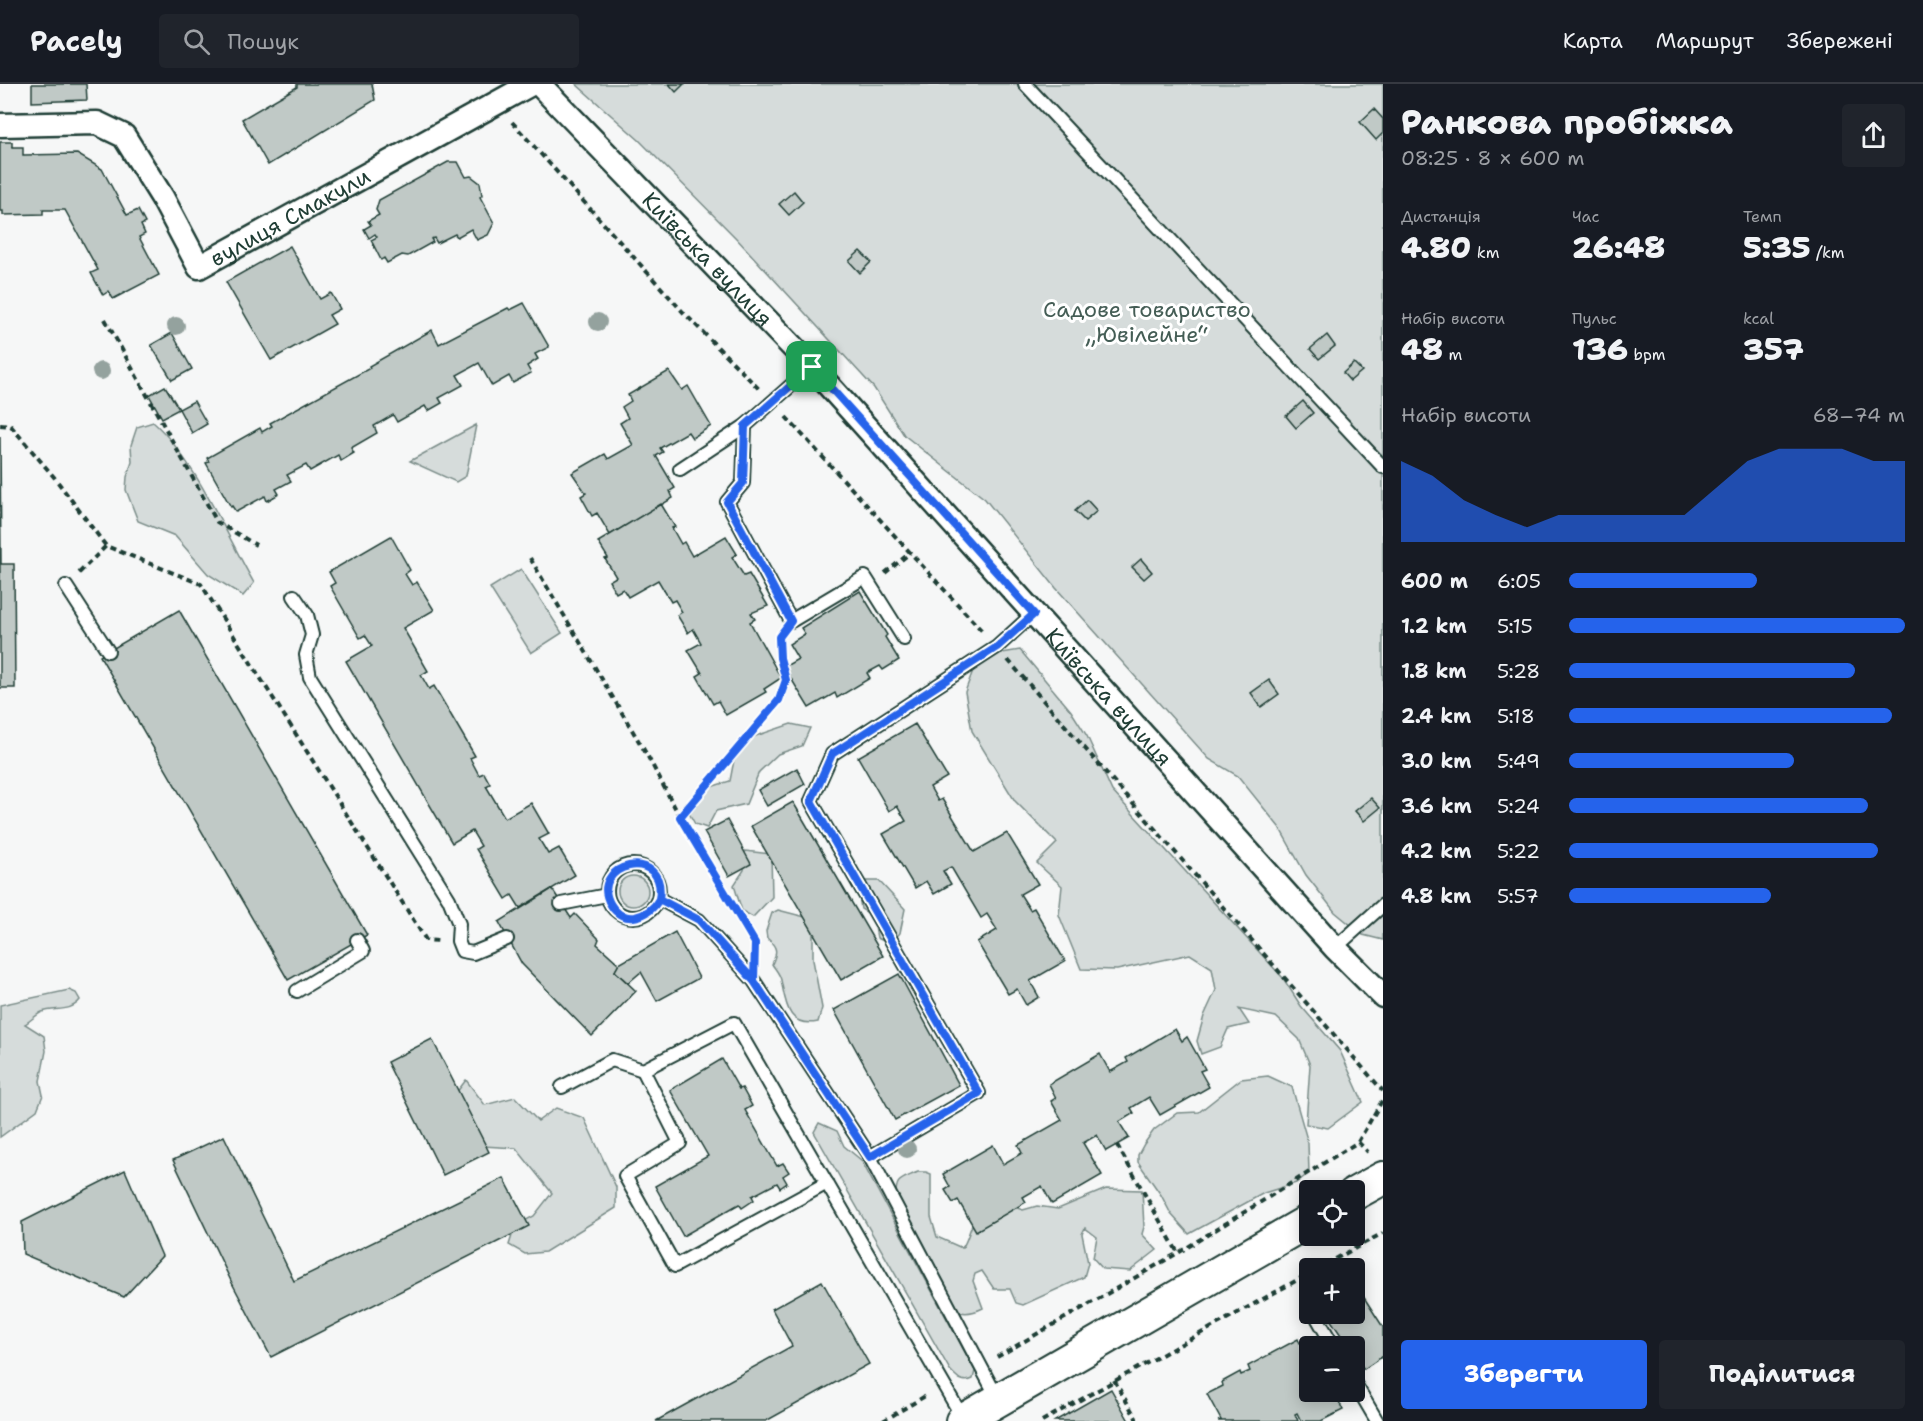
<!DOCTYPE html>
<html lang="uk">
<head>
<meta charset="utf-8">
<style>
  body { margin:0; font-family:"Shantell Sans",sans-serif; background:#20242c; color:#f1f3f6; height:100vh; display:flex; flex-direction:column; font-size:22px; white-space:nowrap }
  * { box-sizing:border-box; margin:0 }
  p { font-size:20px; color:#9ea1a6 }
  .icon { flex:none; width:33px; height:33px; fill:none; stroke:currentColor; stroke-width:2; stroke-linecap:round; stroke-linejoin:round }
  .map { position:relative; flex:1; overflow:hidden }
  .drawer { display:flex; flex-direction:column; background:#171b24; width:540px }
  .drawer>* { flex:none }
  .controls { position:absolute; left:1299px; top:1096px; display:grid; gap:12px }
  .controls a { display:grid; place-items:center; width:66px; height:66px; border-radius:6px; background:#171b24; box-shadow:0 3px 15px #0003; font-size:30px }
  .pin { position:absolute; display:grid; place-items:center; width:51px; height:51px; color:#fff; margin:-26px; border-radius:12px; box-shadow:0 3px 9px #0006 }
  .round { display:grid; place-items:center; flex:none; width:63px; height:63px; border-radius:6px; background:#20242c }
  .head { display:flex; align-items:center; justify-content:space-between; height:102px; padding:0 18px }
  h1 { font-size:33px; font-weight:800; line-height:45px }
  .figures { display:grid; grid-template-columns:repeat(3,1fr); gap:9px; height:102px; padding:6px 18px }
  .figures div { display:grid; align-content:center }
  .figures b { font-size:30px; font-weight:800 }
  .figures small { font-size:16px; font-weight:400 }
  .figures p { font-size:16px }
  .chart { height:168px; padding:12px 18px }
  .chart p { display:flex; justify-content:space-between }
  .chart svg { width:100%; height:108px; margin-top:6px; fill:#2563eb; opacity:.7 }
  .cta { display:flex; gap:12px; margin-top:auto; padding:12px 18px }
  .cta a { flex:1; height:69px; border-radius:6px; background:#2563eb; color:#fff; font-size:24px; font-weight:800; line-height:69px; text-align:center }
  .cta a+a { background:#20242c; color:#f1f3f6 }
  ul { padding:0 18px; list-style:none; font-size:20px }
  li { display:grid; grid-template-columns:96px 72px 1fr; align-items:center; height:45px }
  li i { height:15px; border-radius:8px; background:#2563eb }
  header { display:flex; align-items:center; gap:36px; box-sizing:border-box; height:84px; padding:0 30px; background:#171b24; border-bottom:2px solid #363941 }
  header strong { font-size:28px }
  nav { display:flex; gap:33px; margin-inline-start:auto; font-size:21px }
  .search { width:420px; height:54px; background:#20242c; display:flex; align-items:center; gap:15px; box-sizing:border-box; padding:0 21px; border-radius:6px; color:#9ea1a6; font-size:22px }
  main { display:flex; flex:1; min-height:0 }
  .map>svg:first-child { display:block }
  .green { fill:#d6dcdb; stroke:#7a8c88; stroke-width:1.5 }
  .building { fill:#c0c9c6; stroke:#1f3d34; stroke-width:1.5 }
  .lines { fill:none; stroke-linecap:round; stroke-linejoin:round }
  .service-casing { stroke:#1f3d34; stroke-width:16 }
  .minor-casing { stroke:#1f3d34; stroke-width:27 }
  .secondary-casing { stroke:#1f3d34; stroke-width:36 }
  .path { stroke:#1f3d34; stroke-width:4; stroke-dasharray:6 4.5; stroke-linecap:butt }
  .service { stroke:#fff; stroke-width:12 }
  .minor { stroke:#fff; stroke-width:22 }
  .secondary { stroke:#fff; stroke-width:32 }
  .tree { fill:#94a29e }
  .route-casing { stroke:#fff; stroke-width:12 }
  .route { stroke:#2563eb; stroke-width:8 }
  .labels { text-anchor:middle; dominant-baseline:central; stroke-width:6; stroke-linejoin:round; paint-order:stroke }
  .street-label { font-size:22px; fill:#1f3d34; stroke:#fff }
  .park-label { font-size:22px; fill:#445d55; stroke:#fff }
</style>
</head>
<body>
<header>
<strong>Pacely</strong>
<div class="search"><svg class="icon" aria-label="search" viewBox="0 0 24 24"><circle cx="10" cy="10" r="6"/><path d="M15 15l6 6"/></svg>Пошук</div>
<nav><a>Карта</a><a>Маршрут</a><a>Збережені</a></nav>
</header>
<main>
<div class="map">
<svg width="1383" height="1337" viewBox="0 0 1383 1337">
  <rect width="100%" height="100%" fill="#f6f7f7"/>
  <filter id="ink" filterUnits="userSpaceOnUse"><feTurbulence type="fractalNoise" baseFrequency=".0167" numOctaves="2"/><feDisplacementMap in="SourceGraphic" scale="12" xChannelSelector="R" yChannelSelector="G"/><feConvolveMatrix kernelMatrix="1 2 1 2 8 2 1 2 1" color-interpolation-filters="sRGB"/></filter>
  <g filter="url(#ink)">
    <g class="green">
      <path d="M576 0H1383V856L1363 851 1335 828 1306 791 1279 743 1238 692 1209 675 1056 504 985 415 904 351 874 304 736 154 639 56Z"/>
      <path d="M153 338C194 374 226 450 254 499L243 512 208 490 175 452 138 437 126 406 127 393 132 378 131 361 137 343Z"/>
      <path d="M476 341 466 392 456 398 410 377Z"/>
      <path d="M521 485 562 549 531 569 490 504Z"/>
      <path d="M1020 566 1071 627 1087 652 1112 707 1283 894 1301 922 1340 967 1363 1018 1328 1044 1306 1040 1310 981 1299 955 1276 933 1239 925 1249 940 1228 945 1220 963 1201 970 1197 957 1204 932 1216 906 1212 884 1190 870 1117 886 1081 885 1059 831 1062 802 1037 779 1057 759 1015 717 972 647 965 608 978 573Z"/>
      <path d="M791 640 810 644 802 662 778 670 759 688 746 720 716 727 707 744 695 740 685 722 698 707 730 697 734 676 750 654Z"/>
      <path d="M745 767 771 770 772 813 753 833 742 827 734 801 744 786Z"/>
      <circle cx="633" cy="807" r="15"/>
      <path d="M864 797H879L905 825 900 849 890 860 877 854 873 832 861 825 859 812Z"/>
      <path d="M778 826 813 835V876L822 924 818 938C787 944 786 919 781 896 780 890 775 885 772 880 778 867 777 863 767 854L766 847 772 829Z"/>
      <path d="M69 906 76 909 80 916C70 929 55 923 42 928 36 931 30 937 25 940L44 952 46 967 40 997 43 1011 37 1026 0 1053V921Z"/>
      <path d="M1268 992 1292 1003 1308 1059 1309 1089 1296 1099 1264 1109 1189 1150 1171 1130 1161 1111 1138 1078V1071L1144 1060 1154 1046 1177 1029 1199 1028 1241 995Z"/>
      <path d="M466 996 485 1021 515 1013 538 1037 556 1024 584 1034 616 1103V1124L545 1168 525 1170 509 1161 515 1142 534 1132 552 1109 516 1064 466 1061 453 1013Z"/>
      <path d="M819 1039 837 1047 844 1062 861 1076 975 1287 973 1295C962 1300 958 1294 950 1286L814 1048Z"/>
      <path d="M918 1088H926L931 1090V1133L937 1153 962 1164C969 1155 969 1142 977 1133 982 1127 996 1123 1004 1120L1023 1126 1037 1122 1058 1125 1106 1105 1142 1106 1144 1143 1142 1150 1157 1166 1130 1187 1103 1185 1093 1174 1097 1153 1085 1144 1082 1150 1088 1179 1084 1193 1023 1221 1016 1219 1010 1205H994L982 1187 975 1190 973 1197 983 1224C973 1229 964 1231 955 1226L896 1116C895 1094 900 1096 918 1088Z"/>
    </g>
    <g class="building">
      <path d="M32 0H86L87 16 32 18Z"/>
      <path d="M297 0H372L375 16 268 81 242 35 297 3Z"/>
      <path d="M669 0H684L676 8Z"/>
      <path d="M1374 25 1383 35V49L1376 56 1360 38Z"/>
      <path d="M0 58H12V63H23V71L77 70 102 85 127 131 138 126 145 139 141 141 145 150 139 153 159 191 113 215 109 207 103 211 91 189 98 186 65 126H43V130L3 131V127H0Z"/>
      <path d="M448 78H458L466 93 471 92 480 99 482 111 480 113 494 139 488 151 477 156 471 145 457 153 455 150 437 159 434 154 431 155 433 158 408 172 402 171 387 179 384 174 381 176 371 156 377 153 375 150 369 154 364 145 371 141 368 137 379 131 376 126 379 116Z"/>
      <path d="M794 107 803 118 789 131 779 120Z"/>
      <path d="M290 162 320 215 331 209 340 225 329 231 335 240 271 276 226 198Z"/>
      <path d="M860 167 871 178 860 189 849 177Z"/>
      <path d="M524 219 549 263 535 270 538 275 527 282 531 289 513 299 509 292 492 302 479 279 457 291 463 301 439 314 442 319 428 327 425 322 397 338 393 331 374 342 377 349 351 364 354 369 341 377 338 371 310 387 306 381 287 391 291 397 276 405 279 410 267 417 265 412 236 428 232 422 231 423 206 379 209 378 207 374 260 344 262 348 272 342 270 339 370 284 369 282 432 246 439 260 508 224 510 226Z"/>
      <path d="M172 249 192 285 172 296 151 261Z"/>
      <path d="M1327 251 1335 262 1319 275 1310 265Z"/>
      <path d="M1354 279 1362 287 1350 297 1343 289Z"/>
      <path d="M669 287 682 306 688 302 711 342 692 354 688 348 660 364 663 368 656 372 675 404 670 407 673 414 610 451 597 429 592 432 581 412 586 409 572 389 605 370 608 375 633 361 620 339 628 334 622 323 631 317 628 311Z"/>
      <path d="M165 302 179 325 162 334 149 311Z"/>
      <path d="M194 317 207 340 192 349 179 325Z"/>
      <path d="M1303 317 1313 329 1296 344 1286 332Z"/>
      <path d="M0 352 1 480H14L15 604H0Z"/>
      <path d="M1087 416 1097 427 1085 437 1075 427Z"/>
      <path d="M661 420 675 443 672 444 681 460 684 458 692 472 726 452 737 470 732 473 744 492 749 490 768 522 751 529 755 535 750 538 781 594 764 605 766 608 726 631 718 617 713 620 697 592 702 589 688 566 701 559 693 545 688 549 677 531 682 528 675 516 671 518 658 496 628 513 623 505 616 509 609 497 616 493 605 475 608 474 598 458Z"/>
      <path d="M391 452 410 486 405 490 412 501 417 498 434 526 403 544 428 587 421 591 429 605 434 602 475 672 470 674 479 691 484 689 490 700 486 702 505 734 531 719 549 750 539 755 548 770 559 764 575 791 520 824 512 811 506 815 476 765 481 762 472 747 452 759 346 577 372 562 365 551 360 554 330 502 335 499 329 488Z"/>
      <path d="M1141 475 1152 488 1144 495 1132 483Z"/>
      <path d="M860 507 887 551 885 553 899 576 883 586 880 582 867 589 870 594 837 614 835 609 809 624 784 583 798 575 789 560 805 550 801 544Z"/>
      <path d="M179 526 367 851 288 896 100 572Z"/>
      <path d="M1269 596 1279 610 1261 623 1251 609Z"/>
      <path d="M915 640 947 693 930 703 938 717 942 715 974 768 1007 749 1038 800 1020 810 1030 826 1034 824 1065 877 1030 897 1039 913 1026 921 1017 905 1008 910 977 858 997 846 987 830 981 834 951 783 943 787 951 800 934 810 926 797 915 804 883 750 906 737 897 722 889 727 858 673Z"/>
      <path d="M797 684 805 700 767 722 758 706Z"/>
      <path d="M1371 714 1380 724 1364 737 1355 727Z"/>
      <path d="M793 718 883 872 841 896 751 742Z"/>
      <path d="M727 736 751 780 729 792 704 748Z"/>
      <path d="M552 805 571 834 575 830 599 855 597 860 619 880 615 887 636 907 592 952 522 880 499 838Z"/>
      <path d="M675 848 699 894 657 917 641 888 628 899 615 887 619 880Z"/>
      <path d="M899 890 959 1001 895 1036 834 926Z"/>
      <path d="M1175 945 1182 957 1187 953 1205 985 1200 987 1209 1003 1160 1031 1149 1013 1131 1024 1134 1029 1119 1038 1129 1054 1106 1067 1097 1051 1083 1059 1102 1091 1052 1120 1042 1102 1023 1113 1026 1118 976 1147 958 1116 953 1119 945 1106 950 1103 943 1090 993 1061 1003 1080 1022 1069 1018 1061 1062 1036 1051 1017 1056 1014 1049 1000 1100 970 1110 988 1128 978 1126 974Z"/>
      <path d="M432 955 489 1068 443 1091 387 978Z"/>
      <path d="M722 975 739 1005 742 1004 752 1022 745 1026 777 1082 783 1079 789 1088 783 1092 787 1099 780 1104 777 1099 752 1112 754 1116 742 1124 739 1120 683 1152 655 1102 708 1072 670 1006Z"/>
      <path d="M224 1052 294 1197 504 1094 529 1142 271 1273 232 1199 173 1076Z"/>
      <path d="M125 1086 162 1172 124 1213 23 1170 22 1138Z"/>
      <path d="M822 1197 869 1280 766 1337H656L792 1262 772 1225Z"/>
      <path d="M1363 1212 1383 1243V1272L1364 1285 1354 1272V1263H1349L1330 1235 1337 1230H1354V1218Z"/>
      <path d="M1298 1255 1300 1259 1306 1255 1310 1263V1308H1334L1343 1326 1321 1337H1301L1297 1329 1295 1330 1298 1337H1218L1221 1336 1207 1310 1223 1302 1222 1298 1240 1288 1241 1291 1250 1287 1248 1282Z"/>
      <path d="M1111 1305 1129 1337H1055Z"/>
    </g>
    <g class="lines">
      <g class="service-casing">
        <g id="service">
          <path d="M1025 0 1383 383"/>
          <path d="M745 342 743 399 727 418 791 537 865 493 904 555"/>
          <path d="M680 385 745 342 812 283"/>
          <path d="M66 502 108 567"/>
          <path d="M294 512 307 531 312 551 306 571 310 593 449 815 459 840 458 857 462 867 473 869 507 855"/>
          <circle cx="633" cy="807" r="26"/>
          <path d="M659 815 699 836 754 897 870 1073 998 1315"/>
          <path d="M561 820 607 811"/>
          <path d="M1335 864 1383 821"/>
          <path d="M297 907 363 867 357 856"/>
          <path d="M643 986 680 1059 625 1092 675 1182 827 1099"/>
          <path d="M562 1003 612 976 643 986 734 939 964 1336"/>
          <path d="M870 1073 979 1009 811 717 832 670 997 563 1033 530"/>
          <path d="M1315 1230 1334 1263"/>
          <path d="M1354 1298 1377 1337"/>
        </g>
      </g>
      <g class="minor-casing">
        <g id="minor">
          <path id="s1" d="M539 0 812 283 1335 864 1383 912"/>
          <path id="s2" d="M0 41 97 39 124 52 162 113 199 183 531 0"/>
        </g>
      </g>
      <g class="secondary-casing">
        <g id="secondary">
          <path d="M1354 1110 1383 1094"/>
          <path d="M962 1337 1310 1136"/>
        </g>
      </g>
      <g class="path">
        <path d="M512 38 683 228 760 306"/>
        <path d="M105 235 217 438 256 461"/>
        <path d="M786 333 983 548"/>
        <path d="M0 341 11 342 54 393 106 462 201 500 426 856 439 857"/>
        <path d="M530 474 647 671 680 733 755 859V868"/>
        <path d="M79 489 106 462"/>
        <path d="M885 489 910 469"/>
        <path d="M1008 576 1383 1007"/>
        <path d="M680 733 779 616 786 596 780 574V551"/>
        <path d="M1358 1058 1368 1068"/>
        <path d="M1117 1061 1178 1169"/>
        <path d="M1317 1185 1383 1149"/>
        <path d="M997 1273 1178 1169 1358 1058 1383 1015"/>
        <path d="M1114 1296 1136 1334V1337"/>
        <path d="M883 1337 927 1311"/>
        <path d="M1042 1337 1310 1189"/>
      </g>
      <use href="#service" class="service"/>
      <use href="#minor" class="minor"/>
      <use href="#secondary" class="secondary"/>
    </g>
    <g class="tree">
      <circle cx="598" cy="238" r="9"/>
      <circle cx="176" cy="242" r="9"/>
      <circle cx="101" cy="287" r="9"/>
      <circle cx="907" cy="1065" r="9"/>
    </g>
  </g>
  <g class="lines" filter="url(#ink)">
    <g class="route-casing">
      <path id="route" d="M812 283 745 342 743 399 727 418 791 537 779 553 780 574 786 596 779 616 680 733 755 859 754 897 699 836 659 815C650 833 623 842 611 821 586 780 668 760 659 815L699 836 754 897 870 1073 979 1009 811 717 832 670 997 563 1034 530 812 283"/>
    </g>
    <use href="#route" class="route"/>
  </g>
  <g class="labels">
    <g class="street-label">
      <text stroke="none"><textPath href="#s2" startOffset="382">вулиця Смакули</textPath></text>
      <text stroke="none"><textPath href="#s1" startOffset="243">Київська вулиця</textPath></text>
      <text stroke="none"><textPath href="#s1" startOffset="837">Київська вулиця</textPath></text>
    </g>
    <g class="park-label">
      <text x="1147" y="225">Садове товариство<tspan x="1147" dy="25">„Ювілейне“</tspan></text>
    </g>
  </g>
</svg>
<div class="controls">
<a><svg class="icon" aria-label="locate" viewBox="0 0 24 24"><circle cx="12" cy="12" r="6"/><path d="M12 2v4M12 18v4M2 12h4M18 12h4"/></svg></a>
<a>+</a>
<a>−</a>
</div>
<div class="pin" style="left:812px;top:283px;background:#1e9e55"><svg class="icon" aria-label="arrive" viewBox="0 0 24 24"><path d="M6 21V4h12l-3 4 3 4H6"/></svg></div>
</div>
<section class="drawer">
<div class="head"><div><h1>Ранкова пробіжка</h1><p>08:25 · 8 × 600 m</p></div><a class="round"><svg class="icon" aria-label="share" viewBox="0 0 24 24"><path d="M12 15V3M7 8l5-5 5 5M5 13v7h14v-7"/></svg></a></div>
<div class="figures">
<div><p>Дистанція</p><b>4.80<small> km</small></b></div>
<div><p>Час</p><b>26:48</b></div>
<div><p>Темп</p><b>5:35<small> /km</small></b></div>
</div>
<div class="figures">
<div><p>Набір висоти</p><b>48<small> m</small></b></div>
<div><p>Пульс</p><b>136<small> bpm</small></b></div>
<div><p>kcal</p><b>357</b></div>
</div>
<div class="chart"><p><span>Набір висоти</span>68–74 m</p>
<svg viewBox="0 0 160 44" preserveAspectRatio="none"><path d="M0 44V11L10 17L20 27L30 33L40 38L50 33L60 33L70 33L80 33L90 33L100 22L110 11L120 6L130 6L140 6L150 11L160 11V44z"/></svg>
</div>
<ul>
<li><b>600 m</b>6:05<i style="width:56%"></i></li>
<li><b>1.2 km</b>5:15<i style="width:100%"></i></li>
<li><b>1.8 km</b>5:28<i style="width:85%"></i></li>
<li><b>2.4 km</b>5:18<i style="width:96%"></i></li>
<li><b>3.0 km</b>5:49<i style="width:67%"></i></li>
<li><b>3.6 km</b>5:24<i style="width:89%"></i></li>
<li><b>4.2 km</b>5:22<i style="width:92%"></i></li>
<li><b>4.8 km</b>5:57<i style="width:60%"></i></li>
</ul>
<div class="cta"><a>Зберегти</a><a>Поділитися</a></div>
</section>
</main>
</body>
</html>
